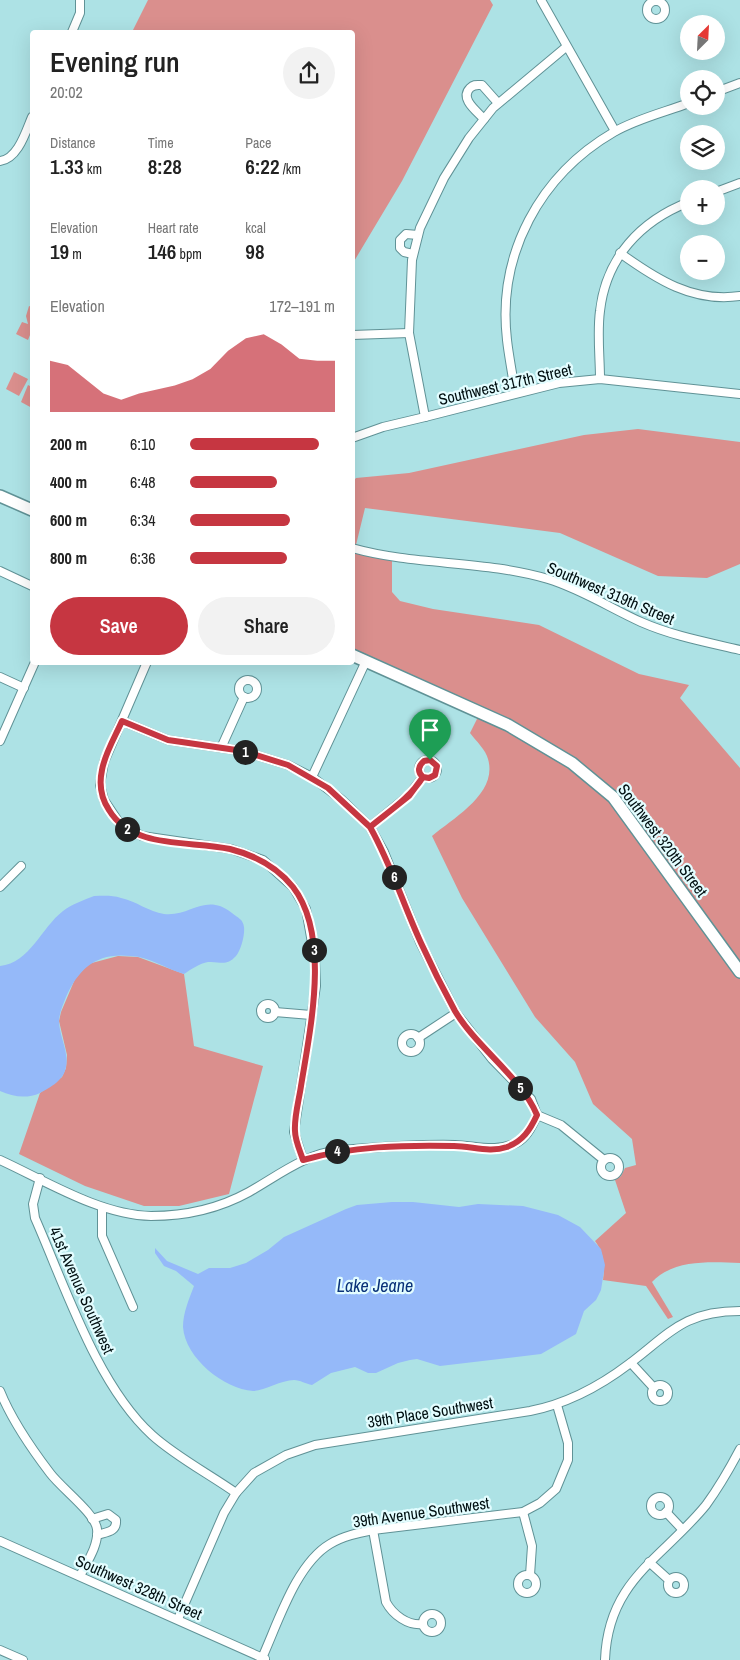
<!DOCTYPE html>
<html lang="en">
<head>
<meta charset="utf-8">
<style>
  body { margin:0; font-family:"Archivo Narrow",sans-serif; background:#f2f2f2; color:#222; height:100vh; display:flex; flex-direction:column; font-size:19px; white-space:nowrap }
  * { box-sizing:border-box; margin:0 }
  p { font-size:16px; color:#767676 }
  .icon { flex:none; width:28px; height:28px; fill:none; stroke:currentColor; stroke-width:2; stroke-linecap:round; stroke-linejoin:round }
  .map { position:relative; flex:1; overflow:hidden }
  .drawer { position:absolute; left:30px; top:30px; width:325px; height:635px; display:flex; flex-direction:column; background:#fff; border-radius:5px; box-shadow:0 5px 20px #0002 }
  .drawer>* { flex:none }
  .needle { width:32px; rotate:24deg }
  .fabs { position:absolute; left:680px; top:15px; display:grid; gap:10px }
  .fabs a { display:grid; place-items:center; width:45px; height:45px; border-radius:50%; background:#fff; box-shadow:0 5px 20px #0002; font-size:25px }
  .pin { position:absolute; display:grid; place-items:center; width:42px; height:42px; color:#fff; margin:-51px -21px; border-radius:50% 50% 50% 0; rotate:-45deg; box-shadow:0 0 5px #0007 }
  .pin .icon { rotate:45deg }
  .km { position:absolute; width:25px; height:25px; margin:-12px; border-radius:50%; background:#222; color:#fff; font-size:14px; line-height:25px; text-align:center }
  .round { display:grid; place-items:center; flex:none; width:52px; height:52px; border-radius:26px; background:#f2f2f2 }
  .overview { display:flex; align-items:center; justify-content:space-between; height:85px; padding:0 20px }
  h1 { font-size:28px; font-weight:600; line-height:38px }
  .figures { display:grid; grid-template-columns:repeat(3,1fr); gap:8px; height:85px; padding:5px 20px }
  .figures div { display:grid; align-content:center }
  .figures b { font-size:21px; font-weight:600 }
  .figures small { font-size:14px; font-weight:400 }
  .figures p { font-size:14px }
  .chart { height:140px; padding:10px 20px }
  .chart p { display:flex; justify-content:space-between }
  .chart svg { width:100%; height:90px; margin-top:5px; fill:#c63641; opacity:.7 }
  .cta { display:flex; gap:10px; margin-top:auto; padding:10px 20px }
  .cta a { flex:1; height:58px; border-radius:30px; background:#c63641; color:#fff; font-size:20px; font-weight:600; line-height:58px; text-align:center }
  .cta a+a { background:#f2f2f2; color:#222 }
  ul { padding:0 20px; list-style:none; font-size:16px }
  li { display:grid; grid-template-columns:80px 60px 1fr; align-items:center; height:38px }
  li i { height:12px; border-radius:6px; background:#c63641 }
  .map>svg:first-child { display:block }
  .green { fill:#da8f8d }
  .water { fill:#95b9f9 }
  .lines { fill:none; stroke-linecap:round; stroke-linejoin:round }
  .minor-casing { stroke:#609296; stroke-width:10 }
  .secondary-casing { stroke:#609296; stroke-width:14 }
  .minor { stroke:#fff; stroke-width:8 }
  .secondary { stroke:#fff; stroke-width:11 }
  .route-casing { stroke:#fff; stroke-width:10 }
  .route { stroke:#c63641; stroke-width:6 }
  .labels { text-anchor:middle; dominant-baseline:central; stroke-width:4.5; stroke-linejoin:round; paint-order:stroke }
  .street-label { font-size:16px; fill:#000f11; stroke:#e3fdff }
  .water-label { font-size:18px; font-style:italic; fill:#0a3279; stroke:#e3fdff }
</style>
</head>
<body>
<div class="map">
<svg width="740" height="1660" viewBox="0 0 740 1660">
  <rect width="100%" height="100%" fill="#ade2e5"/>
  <g class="green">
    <path d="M148 0H490L493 5 402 181 353 263 352 32H132Z"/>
    <path d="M29 306 32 307V324L30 325 32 330 28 340 16 334 22 322 28 324 26 316Z"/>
    <path d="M14 372 28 379 19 396 6 389Z"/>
    <path d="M28 385 32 387V408L21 402Z"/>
    <path d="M638 429 740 442V564L707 578 658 576 560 533 365 508 355 549 392 556V592L400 601 433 609 539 625 639 674 689 685 680 698 740 768V1263C710 1262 674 1259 652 1282L673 1317 668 1319 646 1286 603 1280C605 1265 604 1253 595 1241L626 1213 615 1180 621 1176 625 1168 636 1165 632 1139 593 1104 575 1062 535 1017 462 898 432 836C455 817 498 793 488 759 486 750 476 741 470 733L480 713 353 655 352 483 356 478 409 473 584 435Z"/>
    <path d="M118 956 138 957 184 974 194 1046 263 1066 229 1194 179 1206H144L85 1186 19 1154 40 1093 62 1077 66 1068 67 1055 59 1021 61 1012 75 979 88 964Z"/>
  </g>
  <g class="water">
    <path d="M94 896C103 896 112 895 121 898 136 901 149 912 164 914 191 917 205 892 232 913 238 918 243 919 244 927 245 935 241 950 236 956 226 967 220 961 208 962 200 963 190 970 184 974 166 969 150 957 131 956 97 952 79 968 66 997 63 1005 59 1013 59 1022 60 1038 69 1052 66 1067 64 1080 51 1087 40 1093 27 1099 13 1097 0 1091V966C30 963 41 928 63 911 72 904 84 900 94 896Z"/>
    <path d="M392 1202H413L459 1207 478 1204 523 1206 558 1215 580 1227 601 1249 605 1265 601 1290 596 1300 584 1311 576 1334 541 1354 440 1366 417 1359 410 1360 398 1363 376 1373H368L355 1367 331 1373 312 1385C306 1384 300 1380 294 1380 281 1380 264 1391 253 1391 224 1389 185 1358 183 1327 183 1313 189 1299 194 1286L176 1271 164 1266 155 1253V1248L167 1261 198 1274 209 1268H230L246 1263 268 1250 284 1237 346 1209 357 1205Z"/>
  </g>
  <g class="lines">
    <g class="minor-casing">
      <g id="minor">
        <path d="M541 0 615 131"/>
        <circle cx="656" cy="10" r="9"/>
        <path d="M72 32 80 13V0"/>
        <path d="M716 92 740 83"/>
        <path d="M484 119C478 112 459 99 470 88 474 84 477 85 482 85L498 103"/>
        <path d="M0 161C18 159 26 131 32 117"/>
        <path d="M716 192 740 183"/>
        <path d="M620 253C656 279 693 303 740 296"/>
        <path d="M413 254 404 252 400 248V240L406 234 418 235"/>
        <path d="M352 335 409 333"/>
        <path d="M600 379C600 357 597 333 600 311 606 258 640 221 689 202"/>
        <path d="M515 393C513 376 509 358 507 340 497 254 540 175 614 132 636 119 665 112 689 103"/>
        <path d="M425 417 559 383 600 379 740 394"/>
        <path d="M352 438 383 427 425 417 409 333 412 260 420 228 444 178 469 138 493 108 566 47"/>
        <path d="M352 548C416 566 484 560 548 579 581 589 610 608 641 622 673 636 706 642 740 650"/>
        <path d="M0 571 32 586"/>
        <path d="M147 662 104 762 100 785 104 800 120 824 142 836 231 849 263 860 293 887 306 909 315 960 316 986 294 1132 303 1160"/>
        <path d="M0 677 24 688"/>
        <circle cx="248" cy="689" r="9"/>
        <path d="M122 721 168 740 243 751 288 765 312 777 342 800 370 827 384 852 420 942 456 1013 492 1059 531 1099 537 1115 561 1125 604 1160"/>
        <path d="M0 741 35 662"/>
        <path d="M221 748 244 697"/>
        <circle cx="428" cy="769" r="9"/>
        <path d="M312 777 366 661"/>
        <path d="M370 827 409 795 423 777"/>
        <path d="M0 887 21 866"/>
        <circle cx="268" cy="1011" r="7"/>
        <path d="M275 1012 311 1015"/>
        <circle cx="411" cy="1043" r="9"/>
        <path d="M418 1038 456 1013"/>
        <circle cx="610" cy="1167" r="9"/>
        <path d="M0 1160C46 1181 100 1215 151 1216 185 1216 220 1208 249 1192 279 1175 306 1153 341 1150 379 1147 417 1144 455 1145 477 1146 497 1153 518 1142 527 1137 533 1125 537 1115"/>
        <path d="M40 1178 33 1204 35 1218C65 1286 97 1385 152 1435 175 1456 209 1474 236 1493"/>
        <path d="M102 1207V1236L133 1307"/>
        <path d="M631 1363 654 1388"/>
        <circle cx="660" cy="1393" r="8"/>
        <path d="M0 1391C12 1421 31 1448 50 1473 61 1488 95 1513 97 1529 99 1545 87 1562 80 1576"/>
        <circle cx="660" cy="1506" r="9"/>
        <path d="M523 1512 532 1546 530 1575"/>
        <path d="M666 1512 682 1529"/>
        <path d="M92 1519 108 1514 116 1520C117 1532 107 1532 97 1535"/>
        <path d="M373 1530 386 1602C393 1615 408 1626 423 1624"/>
        <path d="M0 1541 265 1659"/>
        <path d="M649 1562 669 1580"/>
        <circle cx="527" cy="1584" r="9"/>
        <circle cx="676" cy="1585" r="8"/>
        <circle cx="432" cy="1623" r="9"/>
        <path d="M178 1619 224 1513 236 1493 254 1473 286 1455 315 1445 530 1411C566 1404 600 1386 629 1364 670 1333 684 1311 740 1311"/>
        <path d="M0 1650 23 1660"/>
        <path d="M262 1658C278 1623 296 1564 330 1544 343 1536 358 1533 373 1530L523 1512 540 1503 556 1489 568 1460V1443L557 1405"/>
        <path d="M605 1660C608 1580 662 1559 706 1505 719 1487 730 1468 740 1449"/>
      </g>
    </g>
    <g class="secondary-casing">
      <g id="secondary">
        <path d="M0 496 32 510"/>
        <path d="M352 655 508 725 572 763 613 797 740 972"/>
      </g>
    </g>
    <use href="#minor" class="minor"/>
    <use href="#secondary" class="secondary"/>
  </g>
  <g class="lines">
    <g class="route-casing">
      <path id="route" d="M430 760 424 761C418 766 417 772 423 777L409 796 370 827 328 788 288 765 243 751 168 740 122 721C115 737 105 753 102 770 99 784 101 798 109 810 133 850 190 840 230 849 254 855 277 867 293 887 331 936 310 1030 301 1086 299 1100 294 1117 295 1131 295 1140 300 1151 303 1160 352 1146 403 1145 454 1146 472 1146 489 1153 507 1147 523 1141 530 1130 537 1115 521 1077 477 1048 455 1011 443 989 431 965 421 943 403 904 391 864 370 827 388 812 410 798 423 777L429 778 435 775 437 766 430 760"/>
    </g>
    <use href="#route" class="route"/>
  </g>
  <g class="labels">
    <g class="street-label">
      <text transform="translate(505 384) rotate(-13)">Southwest 317th Street</text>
      <text transform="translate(611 593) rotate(23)">Southwest 319th Street</text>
      <text transform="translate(663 840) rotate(53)">Southwest 320th Street</text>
      <text transform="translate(82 1290) rotate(66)">41st Avenue Southwest</text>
      <text transform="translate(430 1412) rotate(-9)">39th Place Southwest</text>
      <text transform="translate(421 1512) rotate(-8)">39th Avenue Southwest</text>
      <text transform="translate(139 1587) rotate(24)">Southwest 328th Street</text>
    </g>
    <g class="water-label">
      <text x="375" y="1285">Lake Jeane</text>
    </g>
  </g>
</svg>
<div class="fabs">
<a><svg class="needle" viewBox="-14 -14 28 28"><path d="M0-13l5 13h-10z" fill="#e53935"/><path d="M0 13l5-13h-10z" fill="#767676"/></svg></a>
<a><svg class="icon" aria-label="locate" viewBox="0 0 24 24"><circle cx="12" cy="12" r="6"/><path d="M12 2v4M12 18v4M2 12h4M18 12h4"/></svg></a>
<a><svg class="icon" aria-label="layers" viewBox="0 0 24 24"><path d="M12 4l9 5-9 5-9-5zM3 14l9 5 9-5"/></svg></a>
<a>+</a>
<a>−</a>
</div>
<div class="pin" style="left:430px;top:760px;background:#1e9e55"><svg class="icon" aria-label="arrive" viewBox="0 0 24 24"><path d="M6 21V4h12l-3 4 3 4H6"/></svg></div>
<b class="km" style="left:245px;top:752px">1</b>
<b class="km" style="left:127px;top:829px">2</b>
<b class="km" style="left:314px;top:950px">3</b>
<b class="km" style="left:337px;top:1151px">4</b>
<b class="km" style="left:520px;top:1088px">5</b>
<b class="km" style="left:394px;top:877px">6</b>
<section class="drawer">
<div class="overview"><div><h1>Evening run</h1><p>20:02</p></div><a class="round"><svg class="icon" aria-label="share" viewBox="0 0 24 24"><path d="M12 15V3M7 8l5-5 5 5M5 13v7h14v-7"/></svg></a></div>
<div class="figures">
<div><p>Distance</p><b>1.33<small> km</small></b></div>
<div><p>Time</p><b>8:28</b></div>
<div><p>Pace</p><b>6:22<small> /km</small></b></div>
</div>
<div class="figures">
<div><p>Elevation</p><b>19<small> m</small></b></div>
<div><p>Heart rate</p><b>146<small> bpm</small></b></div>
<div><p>kcal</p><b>98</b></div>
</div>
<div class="chart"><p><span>Elevation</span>172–191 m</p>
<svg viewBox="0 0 160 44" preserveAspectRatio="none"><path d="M0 44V19L10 21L20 28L30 35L40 38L50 35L60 33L70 31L80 28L90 23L100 14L110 8L120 6L130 11L140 18L150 19L160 19V44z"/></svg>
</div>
<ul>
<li><b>200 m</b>6:10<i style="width:89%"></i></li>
<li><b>400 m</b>6:48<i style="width:60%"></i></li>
<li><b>600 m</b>6:34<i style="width:69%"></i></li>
<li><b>800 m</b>6:36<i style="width:67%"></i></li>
</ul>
<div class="cta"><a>Save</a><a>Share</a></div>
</section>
</div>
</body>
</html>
